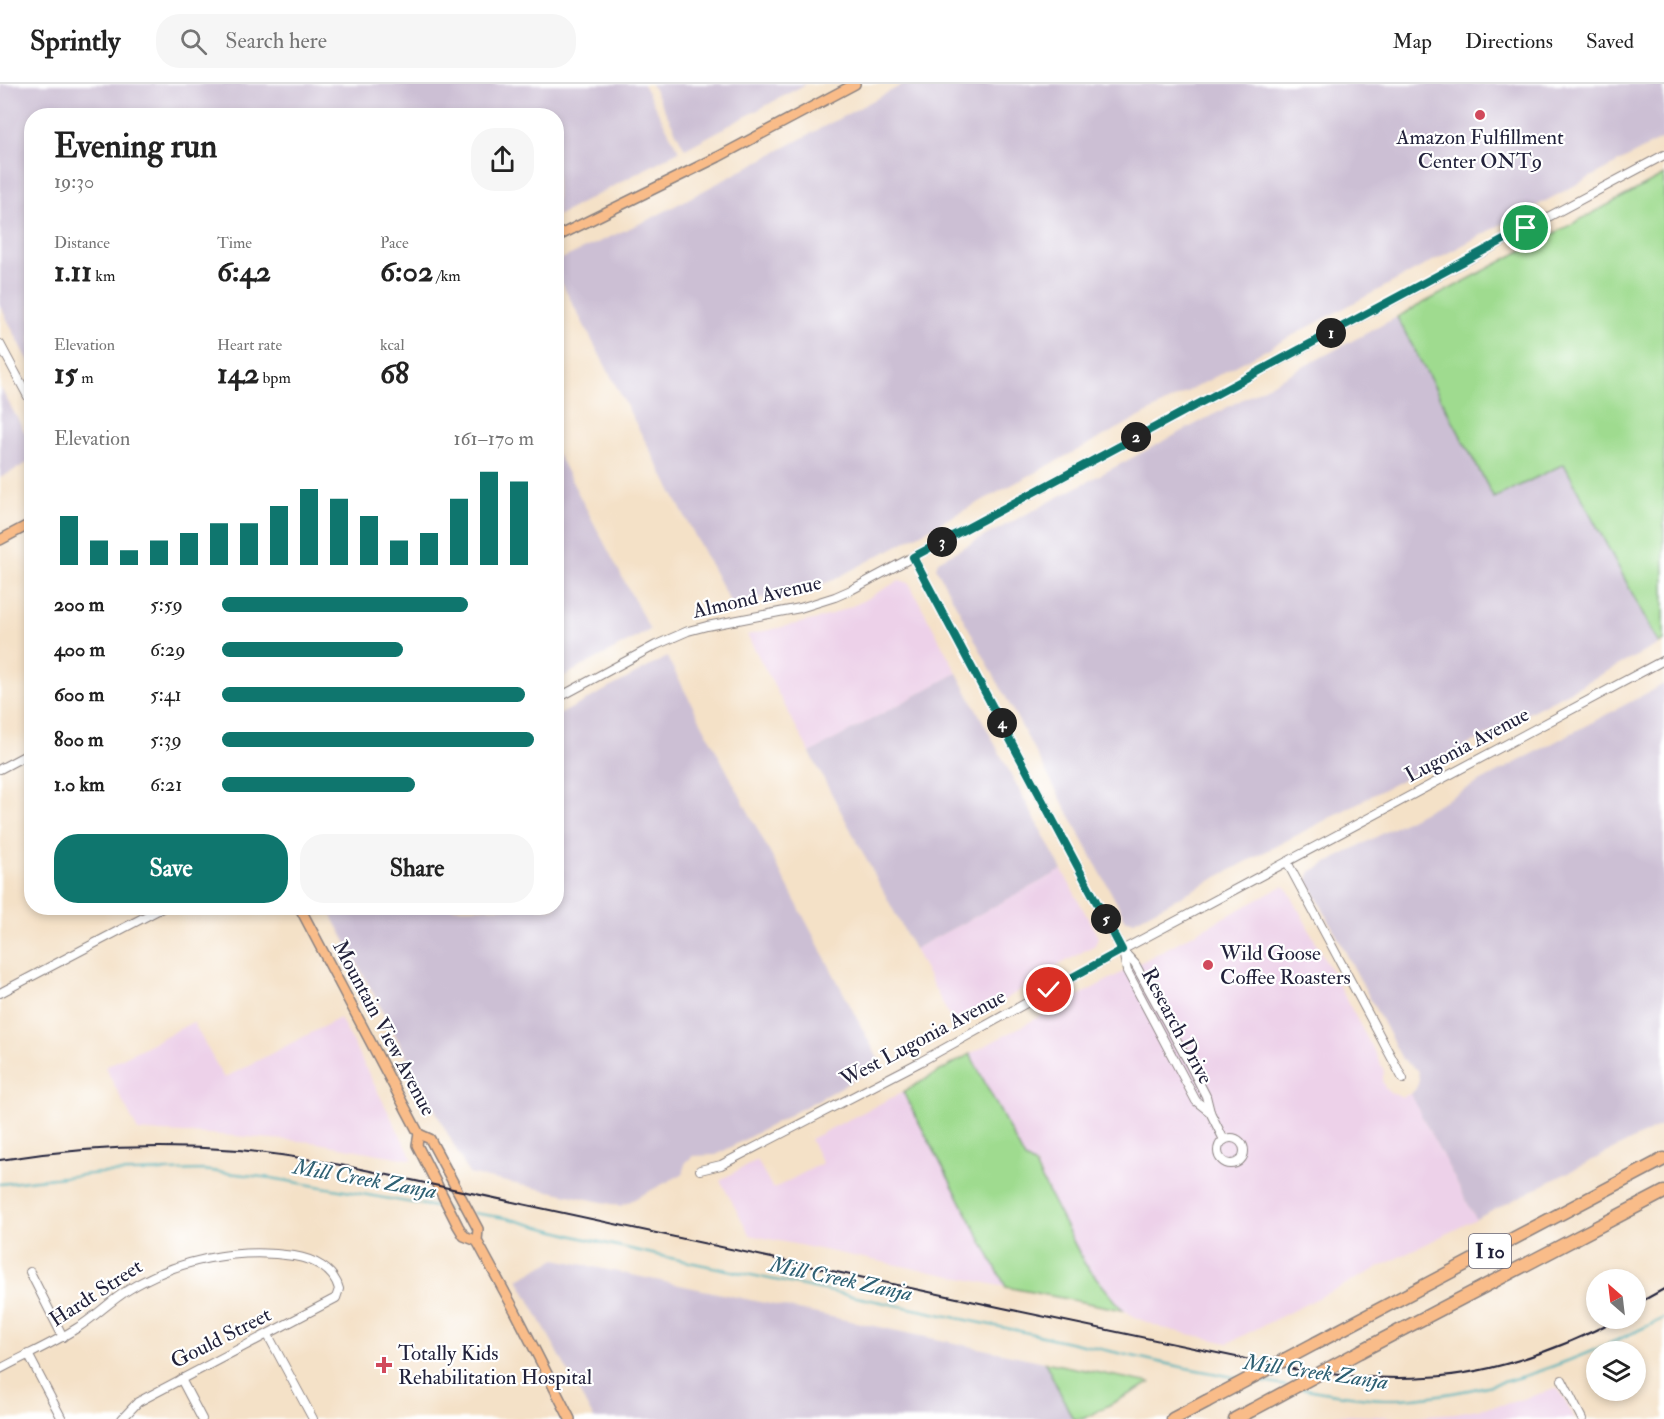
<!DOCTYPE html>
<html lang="en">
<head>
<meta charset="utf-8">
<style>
  body { margin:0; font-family:"IM FELL Double Pica",serif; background:#f6f6f6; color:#222; height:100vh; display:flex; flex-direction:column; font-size:22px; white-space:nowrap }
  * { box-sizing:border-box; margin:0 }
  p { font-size:20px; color:#767676 }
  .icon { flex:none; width:33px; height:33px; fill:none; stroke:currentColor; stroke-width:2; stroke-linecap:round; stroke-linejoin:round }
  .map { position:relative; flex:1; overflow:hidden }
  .sheet { position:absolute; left:24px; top:24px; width:540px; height:807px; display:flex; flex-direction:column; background:#fff; border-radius:24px; box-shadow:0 3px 9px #0003 }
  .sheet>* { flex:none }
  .needle { width:39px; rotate:332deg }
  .fabs { position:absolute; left:1586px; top:1185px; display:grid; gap:12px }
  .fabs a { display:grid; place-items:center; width:60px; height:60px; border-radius:50%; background:#fff; box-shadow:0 3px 9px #0003; font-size:30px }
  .pin { position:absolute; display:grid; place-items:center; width:51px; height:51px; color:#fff; margin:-26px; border:3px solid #fff; border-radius:50%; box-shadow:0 2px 6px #0007 }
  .km { position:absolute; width:30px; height:30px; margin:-15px; border-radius:50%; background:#222; color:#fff; font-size:16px; line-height:30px; text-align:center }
  .round { display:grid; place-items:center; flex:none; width:63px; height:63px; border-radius:24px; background:#f6f6f6 }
  .overview { display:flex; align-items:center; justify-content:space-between; height:102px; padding:0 30px }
  h1 { font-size:33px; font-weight:700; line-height:45px }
  .stats { display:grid; grid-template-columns:repeat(3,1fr); gap:9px; height:102px; padding:6px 30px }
  .stats div { display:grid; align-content:center }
  .stats b { font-size:30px; font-weight:700 }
  .stats small { font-size:16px; font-weight:400 }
  .stats p { font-size:16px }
  .chart { height:168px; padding:12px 30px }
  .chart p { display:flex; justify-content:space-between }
  .chart svg { width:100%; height:108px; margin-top:6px; stroke:#0f766e; stroke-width:6 }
  .action { display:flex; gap:12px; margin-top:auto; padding:12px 30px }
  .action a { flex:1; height:69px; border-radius:24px; background:#0f766e; color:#fff; font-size:24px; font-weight:700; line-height:69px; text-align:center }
  .action a+a { background:#f6f6f6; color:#222 }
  ul { padding:0 30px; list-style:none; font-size:20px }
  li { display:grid; grid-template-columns:96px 72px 1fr; align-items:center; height:45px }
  li i { height:15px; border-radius:8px; background:#0f766e }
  header { display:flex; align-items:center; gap:36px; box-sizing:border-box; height:84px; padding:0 30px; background:#fff; border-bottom:2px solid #e0e0e0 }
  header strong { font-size:28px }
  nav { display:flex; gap:33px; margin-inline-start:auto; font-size:21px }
  .search { width:420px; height:54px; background:#f6f6f6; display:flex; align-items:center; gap:15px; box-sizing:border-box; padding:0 21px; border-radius:24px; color:#767676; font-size:22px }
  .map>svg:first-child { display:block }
  .built { fill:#edd1e9 }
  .industrial { fill:#ccbfd4 }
  .grass { fill:#9fdb8f; stroke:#607e65; stroke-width:1.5 }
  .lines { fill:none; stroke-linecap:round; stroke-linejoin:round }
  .stream { stroke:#3cacb7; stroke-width:2 }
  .minor-casing { stroke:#8b8281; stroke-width:10 }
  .major-casing { stroke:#8b8281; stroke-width:12 }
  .highway-casing { stroke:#8b8281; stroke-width:15 }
  .minor { stroke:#fff; stroke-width:8 }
  .major { stroke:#f9bc89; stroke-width:9 }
  .highway { stroke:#f9bc89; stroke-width:12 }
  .rail { stroke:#22223b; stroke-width:2 }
  .highway-bridge-casing { stroke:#8b8281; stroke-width:15; stroke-linecap:butt }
  .highway-bridge { stroke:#f9bc89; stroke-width:12 }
  .route-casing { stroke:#fff; stroke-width:12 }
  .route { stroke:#0f766e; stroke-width:8 }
  .poi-dot { fill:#d1495b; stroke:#fff; stroke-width:2 }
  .labels { text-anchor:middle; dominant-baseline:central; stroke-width:4.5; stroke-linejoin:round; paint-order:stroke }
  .shield { fill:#fff; stroke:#646476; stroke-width:1.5 }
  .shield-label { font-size:20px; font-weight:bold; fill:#22223b }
  .poi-label { font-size:21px; fill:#22223b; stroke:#fff; text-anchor:start }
  .street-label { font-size:21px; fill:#22223b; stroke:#fff }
  .water-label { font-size:22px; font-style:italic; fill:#2e6073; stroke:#fff }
</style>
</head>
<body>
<header>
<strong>Sprintly</strong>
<div class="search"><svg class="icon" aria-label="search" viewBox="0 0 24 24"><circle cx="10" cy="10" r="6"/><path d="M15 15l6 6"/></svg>Search here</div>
<nav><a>Map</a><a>Directions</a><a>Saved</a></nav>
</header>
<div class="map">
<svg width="1664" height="1335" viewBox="0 0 1664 1335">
  <rect width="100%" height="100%" fill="#fff"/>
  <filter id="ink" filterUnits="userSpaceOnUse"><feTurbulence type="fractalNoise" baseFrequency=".0167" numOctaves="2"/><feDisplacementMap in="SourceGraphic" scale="12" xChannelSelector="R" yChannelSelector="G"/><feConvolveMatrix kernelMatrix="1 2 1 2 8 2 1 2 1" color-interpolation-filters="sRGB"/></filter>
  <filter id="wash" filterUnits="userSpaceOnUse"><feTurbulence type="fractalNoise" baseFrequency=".008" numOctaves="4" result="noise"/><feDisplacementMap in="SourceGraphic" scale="24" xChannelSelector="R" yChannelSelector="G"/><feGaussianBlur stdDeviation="1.35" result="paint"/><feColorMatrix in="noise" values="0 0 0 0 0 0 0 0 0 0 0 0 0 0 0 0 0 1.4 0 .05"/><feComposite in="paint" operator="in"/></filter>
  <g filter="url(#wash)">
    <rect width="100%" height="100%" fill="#f4e1c7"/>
    <g class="built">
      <path d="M900 496 909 499 957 589 810 669 747 551 822 534 857 520Z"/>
      <path d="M1062 786 1098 853 1095 861 1052 885 985 929 955 943 914 865Z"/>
      <path d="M1283 802 1287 804 1383 984 1384 989 1382 996 1385 1004 1391 1009 1401 1013 1410 1010 1476 1135 1228 1259 1162 1244 1139 1235 1123 1226 1105 1206 1085 1180 1035 1080 1025 1075 970 970Z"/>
      <path d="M340 934 413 1076 312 1058 209 1050 138 1047 105 983 193 938 224 994Z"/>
      <path d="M903 1008 1006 1203 750 1151 720 1096 757 1076 773 1105 822 1079 810 1055Z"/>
      <path d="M1558 1304 1575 1335H1329L1337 1331 1400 1333 1455 1329 1506 1320Z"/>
    </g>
    <g class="industrial">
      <path d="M0 0H643L679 67 557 132 556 32H32L31 281 0 222Z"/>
      <path d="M651 0H806L685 65Z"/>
      <path d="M904 0H1664V54L831 497 803 507 731 520 557 190V177L652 134Z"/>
      <path d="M1397 233 1494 414 1564 379 1659 560 1134 837 1126 836 936 484 938 477Z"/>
      <path d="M0 303 32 361 31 377 0 394Z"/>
      <path d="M557 369 650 546 557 596H556Z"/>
      <path d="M667 573 882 982 854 996 716 1071 693 1072 686 1078 684 1083V1089L621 1122 469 1090 328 824H556L557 632Z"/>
      <path d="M957 589 1062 786 914 865 810 669Z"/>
      <path d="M1664 600V1040L1476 1135 1410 1010 1415 1006 1418 1000 1419 994 1417 986 1402 975 1308 797 1310 788Z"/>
      <path d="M556 1175 1045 1278 1073 1335H594L518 1195Z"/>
    </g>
    <g class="grass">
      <path d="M1664 91V557L1659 560 1564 380 1494 414 1397 233Z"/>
      <path d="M970 970 1025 1075 1034 1080 1085 1180 1123 1226 1006 1203 903 1008Z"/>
      <path d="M1045 1278 1150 1299 1083 1335H1073Z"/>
    </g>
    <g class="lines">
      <g class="stream">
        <path d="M0 1100 100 1089 202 1086 271 1094 447 1125"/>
        <path d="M453 1126 465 1128"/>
        <path d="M473 1129 506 1134 582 1154 670 1174 1015 1246 1186 1284 1239 1294"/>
        <path d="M1257 1297 1286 1302"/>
        <path d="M1301 1304C1332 1310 1369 1316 1400 1315 1498 1309 1578 1276 1664 1234"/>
      </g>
    </g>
  </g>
  <g filter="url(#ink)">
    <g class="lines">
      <g class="minor-casing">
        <g id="minor">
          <path d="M0 260 32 320"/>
          <path d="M913 473 1122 866 1135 880 1187 975 1206 1012 1210 1028 1224 1056"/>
          <path d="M556 615 656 561 688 547 707 542 800 524 835 513 851 506 1664 71"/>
          <path d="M0 685 32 668"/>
          <path d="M1287 778 1403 995"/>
          <path d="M1123 867 1127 887 1196 1017 1210 1028"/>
          <path d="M0 909 162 824"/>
          <circle cx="1231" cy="1067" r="13"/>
          <path d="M700 1086 721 1081 920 978 1122 866 1664 576"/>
          <path d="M30 1188 63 1253"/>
          <path d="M268 1251 313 1335"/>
          <path d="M28 1270 62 1335"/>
          <path d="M0 1285C26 1271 52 1260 77 1244 95 1233 110 1217 128 1206 176 1176 238 1163 294 1172 313 1175 334 1185 339 1205L336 1214 138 1318 122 1335"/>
          <path d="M181 1295 202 1335"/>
          <path d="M1562 1296 1582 1335"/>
        </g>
      </g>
      <g class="major-casing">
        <g id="major">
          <path d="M556 153 718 73 855 0"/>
          <path d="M0 456 32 439"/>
          <path d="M300 824 419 1050 430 1055 478 1145 477 1157 515 1227 570 1335"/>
          <path d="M419 1050 417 1061 458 1142 464 1152 477 1157"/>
        </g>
      </g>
      <g class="highway-casing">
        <g id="highway">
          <path d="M1316 1259 1664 1075"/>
          <path d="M1361 1267 1664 1108"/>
          <path d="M1173 1335 1207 1317"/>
          <path d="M1235 1335 1252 1326"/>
        </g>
      </g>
      <use href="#minor" class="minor"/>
      <use href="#major" class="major"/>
      <use href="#highway" class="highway"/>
      <g class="rail">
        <path d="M0 1076C79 1063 159 1060 239 1066 289 1071 339 1080 388 1091L1003 1224 1298 1286C1341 1292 1383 1296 1427 1293 1494 1290 1560 1265 1620 1234"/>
        <path d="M1635 1221 1664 1205"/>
      </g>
      <g class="highway-bridge-casing">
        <g id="highway-bridge">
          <path d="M1207 1317 1316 1259"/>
          <path d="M1252 1326 1361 1267"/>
        </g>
      </g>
      <use href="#highway-bridge" class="highway-bridge"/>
    </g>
  </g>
  <g class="lines" filter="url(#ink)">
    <g class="route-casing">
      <path id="route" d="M1049 906 1122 866 913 473 1526 144"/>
    </g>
    <use href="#route" class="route"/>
  </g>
  <g class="poi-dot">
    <circle cx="1480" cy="31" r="6"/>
    <circle cx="1208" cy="881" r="6"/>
    <path d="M381 1272h6v6h6v6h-6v6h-6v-6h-6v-6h6z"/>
  </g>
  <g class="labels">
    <rect class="shield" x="1469" y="1150" width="42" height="34" rx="4.5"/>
    <g class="shield-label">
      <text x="1490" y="1167">I 10</text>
    </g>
    <g class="poi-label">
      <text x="1480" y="53" text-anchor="middle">Amazon Fulfillment<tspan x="1480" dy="24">Center ONT9</tspan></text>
      <text x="1220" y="869">Wild Goose<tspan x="1220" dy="24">Coffee Roasters</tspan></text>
      <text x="398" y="1269">Totally Kids<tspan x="398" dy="24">Rehabilitation Hospital</tspan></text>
    </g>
    <g class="street-label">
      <text transform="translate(757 513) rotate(-13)">Almond Avenue</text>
      <text transform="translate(1467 661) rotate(-28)">Lugonia Avenue</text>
      <text transform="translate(1177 942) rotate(62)">Research Drive</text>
      <text transform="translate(384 944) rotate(62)">Mountain View Avenue</text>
      <text transform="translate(923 954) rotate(-28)">West Lugonia Avenue</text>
      <text transform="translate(96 1209) rotate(-33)">Hardt Street</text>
      <text transform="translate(221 1254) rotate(-27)">Gould Street</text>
    </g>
    <g class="water-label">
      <text transform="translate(365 1095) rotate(10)">Mill Creek Zanja</text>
      <text transform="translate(841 1195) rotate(12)">Mill Creek Zanja</text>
      <text transform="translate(1316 1288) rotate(8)">Mill Creek Zanja</text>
    </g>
  </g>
</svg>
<div class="fabs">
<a><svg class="needle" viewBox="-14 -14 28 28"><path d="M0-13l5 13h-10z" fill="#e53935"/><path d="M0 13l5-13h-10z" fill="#767676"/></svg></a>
<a><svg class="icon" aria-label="layers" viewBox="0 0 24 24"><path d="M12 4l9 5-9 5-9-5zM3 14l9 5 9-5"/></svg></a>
</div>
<div class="pin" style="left:1526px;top:144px;background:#1e9e55"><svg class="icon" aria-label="arrive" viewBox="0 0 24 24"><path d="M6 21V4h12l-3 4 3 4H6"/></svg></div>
<div class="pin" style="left:1049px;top:906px;background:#d93025"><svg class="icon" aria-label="check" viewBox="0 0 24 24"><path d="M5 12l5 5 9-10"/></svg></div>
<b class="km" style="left:1331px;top:249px">1</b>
<b class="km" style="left:1136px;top:353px">2</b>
<b class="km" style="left:942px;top:458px">3</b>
<b class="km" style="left:1002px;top:639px">4</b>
<b class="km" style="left:1106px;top:835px">5</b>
<section class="sheet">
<div class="overview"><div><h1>Evening run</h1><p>19:30</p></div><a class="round"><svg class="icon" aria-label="share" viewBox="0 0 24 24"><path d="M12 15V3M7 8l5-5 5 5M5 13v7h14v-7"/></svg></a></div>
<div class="stats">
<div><p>Distance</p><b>1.11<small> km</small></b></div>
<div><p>Time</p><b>6:42</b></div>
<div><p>Pace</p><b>6:02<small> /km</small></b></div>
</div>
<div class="stats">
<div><p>Elevation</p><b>15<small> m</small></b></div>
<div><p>Heart rate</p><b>142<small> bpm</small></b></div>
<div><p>kcal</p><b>68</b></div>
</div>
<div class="chart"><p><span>Elevation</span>161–170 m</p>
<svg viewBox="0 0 160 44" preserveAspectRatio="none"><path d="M5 44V24M15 44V34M25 44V38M35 44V34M45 44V31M55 44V27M65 44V27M75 44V20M85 44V13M95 44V17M105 44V24M115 44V34M125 44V31M135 44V17M145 44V6M155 44V10"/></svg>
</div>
<ul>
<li><b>200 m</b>5:59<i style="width:79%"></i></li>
<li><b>400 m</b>6:29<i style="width:58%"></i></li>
<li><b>600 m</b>5:41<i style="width:97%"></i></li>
<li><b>800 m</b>5:39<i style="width:100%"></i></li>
<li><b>1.0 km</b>6:21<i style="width:62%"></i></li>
</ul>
<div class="action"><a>Save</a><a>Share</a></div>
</section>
</div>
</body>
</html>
